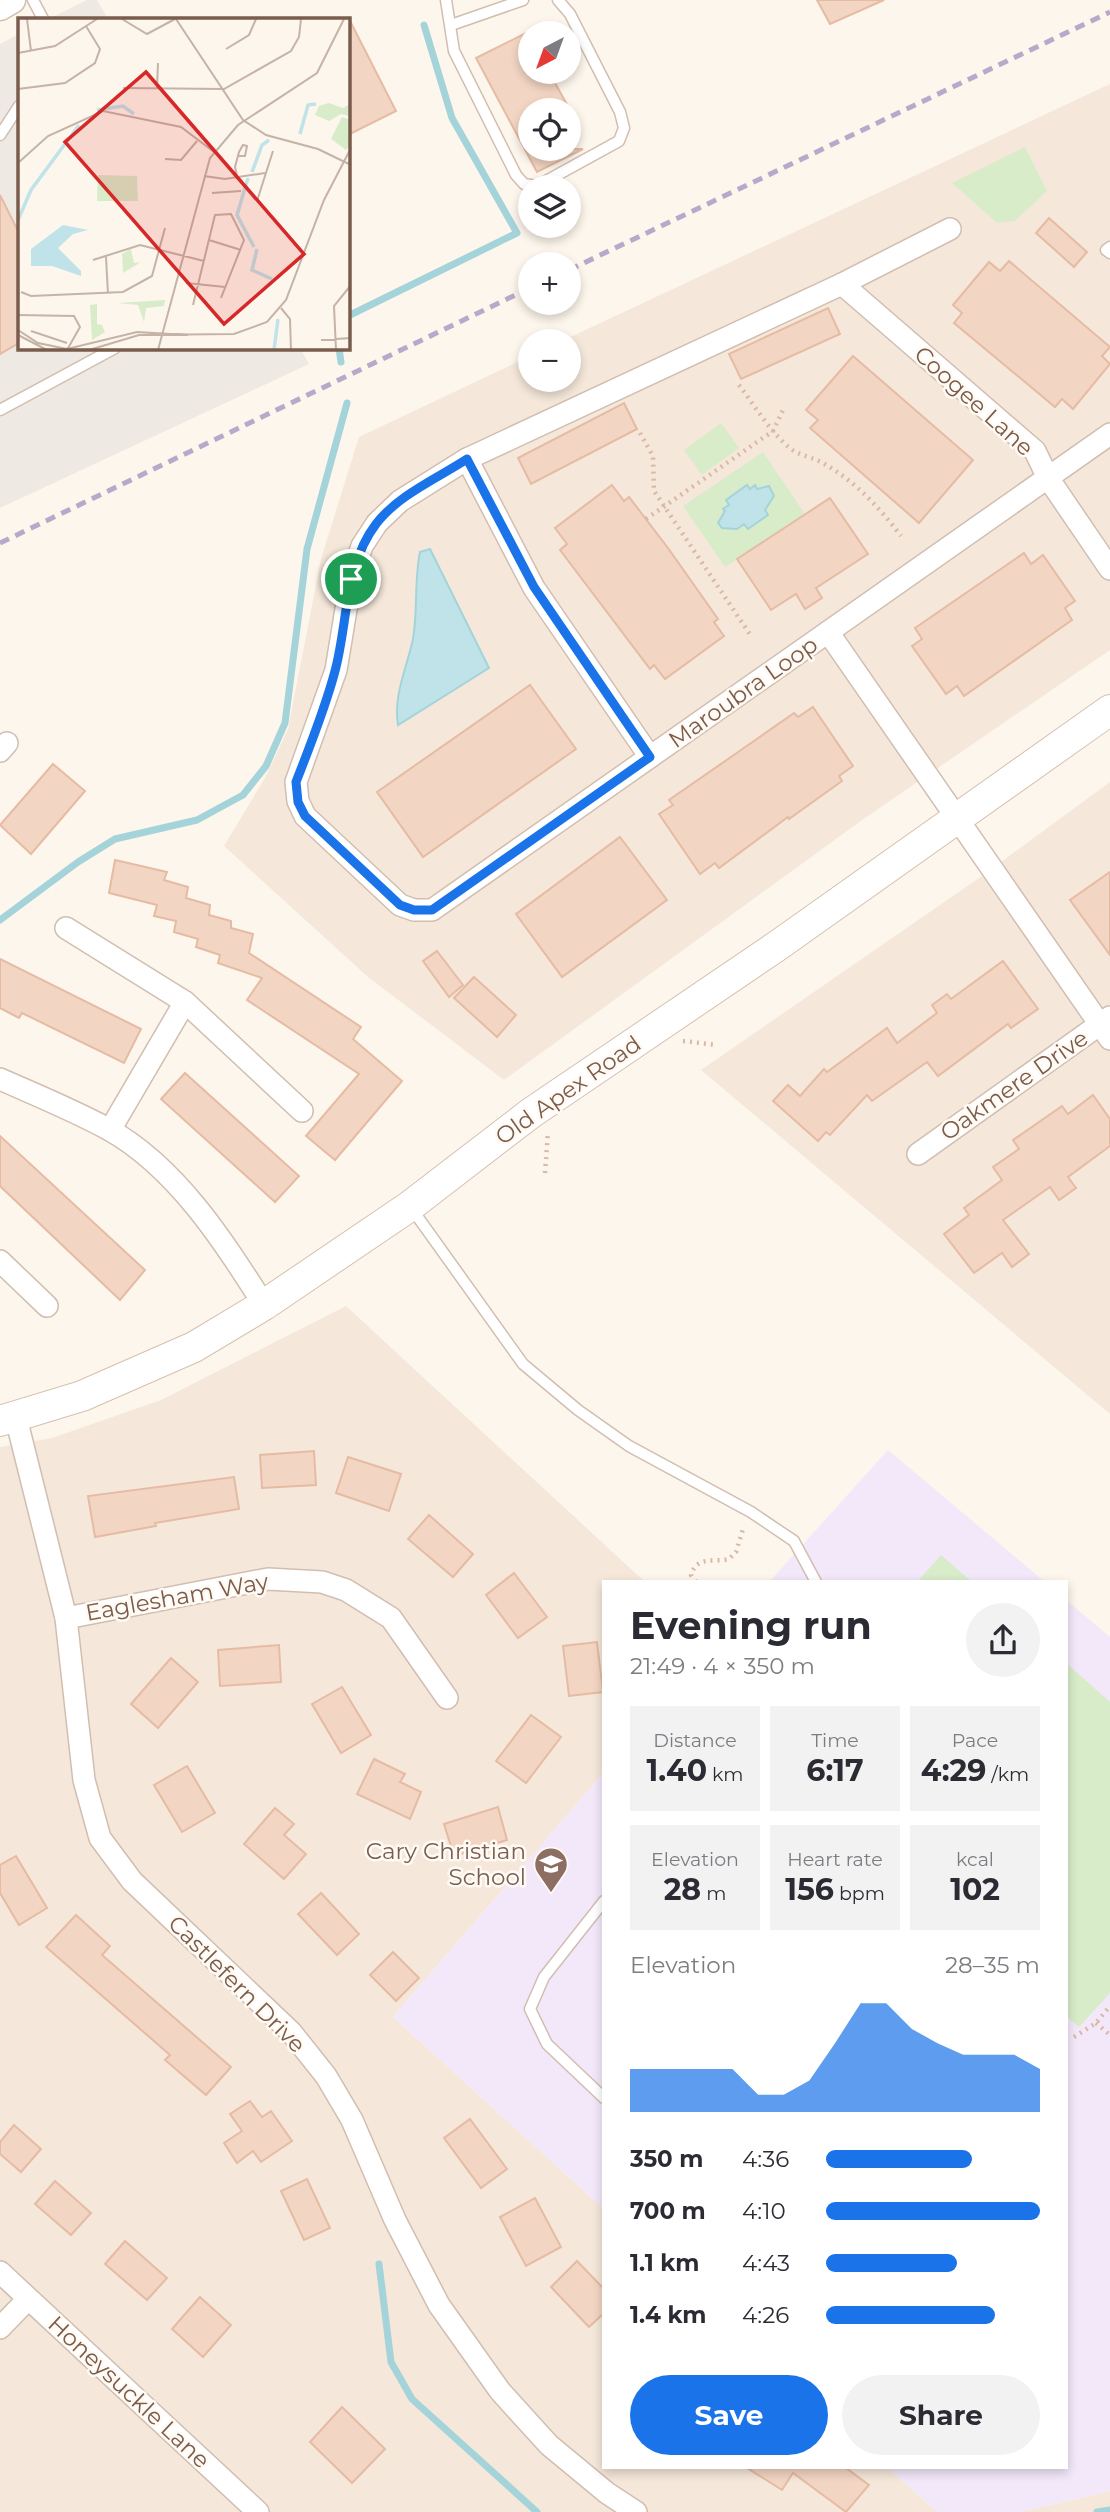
<!DOCTYPE html>
<html lang="en">
<head>
<meta charset="utf-8">
<style>
  body { margin:0; font-family:Montserrat,sans-serif; background:#f2f2f3; color:#2b2b33; height:100vh; display:flex; flex-direction:column; font-size:26px; white-space:nowrap }
  * { box-sizing:border-box; margin:0 }
  p { font-size:23px; color:#7c7c81 }
  .icon { flex:none; width:38px; height:38px; fill:none; stroke:currentColor; stroke-width:2; stroke-linecap:round; stroke-linejoin:round }
  .map { position:relative; flex:1; overflow:hidden }
  .sheet { position:absolute; left:602px; top:1580px; width:466px; height:889px; display:flex; flex-direction:column; background:#fff; border-radius:0px; box-shadow:0 4px 10px #0003 }
  .sheet>* { flex:none }
  .needle { width:46px; rotate:221deg }
  .controls { position:absolute; left:518px; top:21px; display:grid; gap:14px }
  .controls a { display:grid; place-items:center; width:63px; height:63px; border-radius:50%; background:#fff; box-shadow:0 4px 10px #0003; font-size:35px }
  .pin { position:absolute; display:grid; place-items:center; width:60px; height:60px; color:#fff; margin:-30px; border:4px solid #fff; border-radius:50%; box-shadow:0 2px 7px #0007 }
  .round { display:grid; place-items:center; flex:none; width:74px; height:74px; border-radius:37px; background:#f2f2f3 }
  .headline { display:flex; align-items:center; justify-content:space-between; height:119px; padding:0 28px }
  h1 { font-size:38px; font-weight:700; line-height:52px }
  .metrics { display:grid; grid-template-columns:repeat(3,1fr); gap:10px; height:119px; padding:7px 28px }
  .metrics div { display:grid; align-content:center; border-radius:0px; background:#f2f2f3; text-align:center }
  .metrics b { font-size:30px; font-weight:700 }
  .metrics small { font-size:19px; font-weight:400 }
  .metrics p { font-size:19px }
  .chart { height:196px; padding:14px 28px }
  .chart p { display:flex; justify-content:space-between }
  .chart svg { width:100%; height:126px; margin-top:7px; fill:#1a73e8; opacity:.7 }
  .action { display:flex; gap:14px; margin-top:auto; padding:14px 28px }
  .action a { flex:1; height:80px; border-radius:42px; background:#1a73e8; color:#fff; font-size:28px; font-weight:700; line-height:80px; text-align:center }
  .action a+a { background:#f2f2f3; color:#2b2b33 }
  ul { padding:0 28px; list-style:none; font-size:23px }
  li { display:grid; grid-template-columns:112px 84px 1fr; align-items:center; height:52px }
  li i { height:18px; border-radius:9px; background:#1a73e8 }
  .map>svg:first-child { display:block }
  .residential { fill:#f5e8da }
  .industrial { fill:#efe9e4 }
  .education { fill:#f3e8fa }
  .green { fill:#d8ecc9 }
  .water { fill:#bfe3e8; stroke:#a5d3da; stroke-width:2 }
  .lines { fill:none; stroke-linecap:round; stroke-linejoin:round }
  .stream { stroke:#a5d3da; stroke-width:7 }
  .building { fill:#f3d5c3; stroke:#e6bba3; stroke-width:2 }
  .service-casing { stroke:#d1beb0; stroke-width:13 }
  .minor-casing { stroke:#d1beb0; stroke-width:24 }
  .tertiary-casing { stroke:#d1beb0; stroke-width:29 }
  .secondary-casing { stroke:#d6c0b0; stroke-width:32 }
  .path { stroke:#d9b8a5; stroke-width:4.5; stroke-dasharray:2 5; stroke-linecap:butt }
  .service { stroke:#fff; stroke-width:10 }
  .minor { stroke:#fff; stroke-width:21 }
  .tertiary { stroke:#fff; stroke-width:26 }
  .secondary { stroke:#fff; stroke-width:30 }
  .rail { stroke:#b9a8c9; stroke-width:5; stroke-dasharray:10 7; stroke-linecap:butt }
  .route-casing { stroke:#fff; stroke-width:14 }
  .route { stroke:#1a73e8; stroke-width:9 }
  .labels { text-anchor:middle; dominant-baseline:central; stroke-width:5; stroke-linejoin:round; paint-order:stroke }
  .street-label { font-size:23px; fill:#7a5c4d; stroke:#fffaf3 }
  .education-label { font-size:23px; fill:#785e54; stroke:#fffaf3; text-anchor:end }
  .inset-river { fill:none; stroke:#bfe3e8; stroke-width:3.5 }
  .inset-road { fill:none; stroke:#c5b3a7; stroke-width:2 }
  .view { fill:#d62828; fill-opacity:0.15; stroke:#d62828; stroke-width:3.5 }
  .inset-edge { fill:none; stroke:#7a5c4d; stroke-width:3.5 }
</style>
</head>
<body>
<div class="map">
<svg width="1110" height="2512" viewBox="0 0 1110 2512">
  <rect width="100%" height="100%" fill="#fdf6ec"/>
  <g class="residential">
    <path d="M1110 84V650L865 818 504 1080 368 977 224 846 265 778 288 729 321 559 359 437 530 356V380H569V341H562Z"/>
    <path d="M1110 782V1414L701 1070 979 878Z"/>
    <path d="M346 1306 645 1582H604V1772L393 2017 604 2209V2468H888L937 2512H0V1447L52 1438 161 1400Z"/>
    <path d="M1110 2491V2512H1020Z"/>
  </g>
  <g class="industrial">
    <path d="M87 0H97L108 19H49Z"/>
    <path d="M19 34V348H300L309 364 0 508V44Z"/>
  </g>
  <g class="education">
    <path d="M888 1450 1045 1582H769Z"/>
    <path d="M1066 1600 1110 1637V2491L1020 2512H937L888 2468H1066Z"/>
    <path d="M604 1772V2209L393 2017Z"/>
  </g>
  <g class="green">
    <path d="M1025 147 1047 191 1015 221 997 223 952 183Z"/>
    <path d="M721 423 739 448 702 475 684 450Z"/>
    <path d="M763 452 805 514 725 567 683 506Z"/>
    <path d="M941 1555 972 1582H917Z"/>
    <path d="M1066 1663 1110 1702V1993L1079 2027 1066 2016Z"/>
  </g>
  <g class="water">
    <path d="M747 485 750 489 755 485 757 489 769 486 774 496 765 510 768 515 748 529 744 524 737 529 722 528 718 523 725 511 723 509 729 505 726 500Z"/>
    <path d="M430 549 489 668 398 725C393 696 407 667 413 639 418 610 414 581 420 552Z"/>
  </g>
  <g class="lines">
    <g class="stream">
      <path d="M348 316 517 233 452 118 424 25"/>
      <path d="M339 348 341 362"/>
      <path d="M0 920 78 862 115 839 197 820 243 795 266 766 285 723 307 549 347 403"/>
      <path d="M379 2264 391 2362 412 2399 537 2512"/>
      <path d="M1097 2512 1110 2510"/>
    </g>
  </g>
  <g class="building">
    <path d="M817 0H884L830 24Z"/>
    <path d="M348 17 396 111 348 135Z"/>
    <path d="M530 31V72H549L570 110H530V149H583L537 172 476 58Z"/>
    <path d="M0 195 19 233V343L0 354Z"/>
    <path d="M1049 218 1087 252 1074 267 1036 233Z"/>
    <path d="M1009 261 1110 347 1102 356 1110 364 1073 409 1062 399 1055 407 954 323 962 313 953 305 989 262 1000 271Z"/>
    <path d="M828 308 840 334 741 379 729 354Z"/>
    <path d="M853 356 973 460 919 523 810 428 818 420 806 410Z"/>
    <path d="M624 403 637 429 531 484 518 458Z"/>
    <path d="M612 485 624 501 629 497 668 548 718 619 714 622 724 636 665 679 654 665 650 669 560 550 567 544 555 528Z"/>
    <path d="M830 498 868 554 816 588 822 598 805 609 796 594 771 610 737 559Z"/>
    <path d="M1024 553 1031 564 1043 555 1075 601 1065 608 1072 620 964 696 957 686 946 694 912 646 922 639 915 628Z"/>
    <path d="M530 685 576 749 423 857 377 792Z"/>
    <path d="M813 707 853 766 839 776 842 781 789 819 788 817 719 868 715 863 700 874 659 814 673 805 669 800 741 750 794 713 798 717Z"/>
    <path d="M53 764 85 791 31 854 0 825Z"/>
    <path d="M620 837 667 900 562 977 516 914Z"/>
    <path d="M115 860 167 872 164 880 188 887 186 898 210 905 209 915 231 921V928L253 934 249 953 361 1027 353 1039 402 1081 335 1160 306 1136 359 1074 247 1000 262 978 218 963 220 955 196 947 198 939 174 932 176 921 154 916 157 905 109 893Z"/>
    <path d="M1110 872V955L1070 900Z"/>
    <path d="M437 951 463 985 449 997 423 961Z"/>
    <path d="M0 959 141 1029 124 1063 22 1013 19 1018 0 1008Z"/>
    <path d="M1003 961 1038 1009 1011 1028 1008 1024 938 1076 927 1062 872 1101 867 1095 830 1135 826 1132 818 1141 773 1101 788 1085 800 1096 824 1069 827 1072 887 1028 897 1043 937 1013 932 1005 947 994 951 999Z"/>
    <path d="M474 977 516 1015 497 1037 454 998Z"/>
    <path d="M185 1073 299 1176 275 1202 161 1099Z"/>
    <path d="M1093 1095 1110 1119V1146L1068 1177 1076 1188 1059 1200 1050 1187 1003 1220 1029 1254 1012 1267 1002 1253 974 1273 944 1234 969 1215 964 1208 1002 1180 993 1167 1019 1149 1013 1140 1062 1106 1068 1114Z"/>
    <path d="M0 1136 145 1270 120 1300 0 1186Z"/>
    <path d="M314 1451 316 1485 262 1488 260 1455Z"/>
    <path d="M348 1457 401 1474 389 1511 336 1493Z"/>
    <path d="M234 1477 239 1509 155 1523 156 1526 95 1537 88 1496Z"/>
    <path d="M429 1515 473 1554 453 1577 408 1539Z"/>
    <path d="M514 1573 547 1617 518 1638 486 1595Z"/>
    <path d="M597 1642 603 1692 569 1696 563 1646Z"/>
    <path d="M279 1645 281 1682 220 1686 218 1650Z"/>
    <path d="M171 1658 198 1682 158 1728 131 1704Z"/>
    <path d="M342 1687 371 1735 341 1753 312 1704Z"/>
    <path d="M531 1715 561 1737 526 1783 496 1761Z"/>
    <path d="M374 1759 405 1774 400 1782 421 1792 410 1819 357 1794Z"/>
    <path d="M187 1766 215 1813 182 1832 154 1785Z"/>
    <path d="M498 1807 507 1840 454 1856 444 1824Z"/>
    <path d="M275 1808 294 1824 284 1835 306 1854 284 1879 244 1844Z"/>
    <path d="M16 1856 47 1908 19 1925 0 1893V1865Z"/>
    <path d="M321 1893 359 1934 337 1955 298 1914Z"/>
    <path d="M76 1915 110 1946 102 1955 231 2067 206 2095 165 2060 170 2055 46 1947Z"/>
    <path d="M393 1952 419 1978 396 2001 370 1975Z"/>
    <path d="M250 2101 262 2117 271 2111 292 2141 261 2162 253 2151 237 2163 224 2143 242 2131 230 2114Z"/>
    <path d="M470 2119 507 2169 481 2188 444 2138Z"/>
    <path d="M14 2125 41 2149 21 2172 0 2154V2142Z"/>
    <path d="M307 2179 330 2228 304 2240 281 2191Z"/>
    <path d="M55 2181 91 2213 71 2235 35 2204Z"/>
    <path d="M535 2198 561 2247 526 2266 500 2217Z"/>
    <path d="M125 2241 167 2278 147 2300 105 2264Z"/>
    <path d="M577 2261 604 2289V2313L589 2327 551 2287Z"/>
    <path d="M200 2297 231 2325 203 2357 172 2329Z"/>
    <path d="M342 2407 385 2449 352 2483 310 2442Z"/>
    <path d="M747 2468H846L869 2485 846 2512 793 2473 782 2490Z"/>
  </g>
  <g class="lines">
    <g class="service-casing">
      <g id="service">
        <path d="M33 0 43 19"/>
        <path d="M446 0 454 51 516 175 524 184 537 186 619 141 624 128 620 112 570 14 558 0"/>
        <path d="M451 25 523 0"/>
        <path d="M0 135 19 106"/>
        <path d="M1110 247 1106 250 1110 253"/>
        <path d="M0 410 115 348"/>
        <path d="M412 1209 523 1364 578 1410 629 1446 751 1512 794 1541 816 1582"/>
        <path d="M604 1901 544 1977 530 2009 547 2044 604 2098"/>
      </g>
    </g>
    <g class="minor-casing">
      <g id="minor">
        <path d="M950 229 842 284 467 459 400 501 377 523 362 546 351 579 336 670 296 782 298 801 305 816 400 905 414 910H432L1110 434"/>
        <path d="M842 284 1035 451 1048 478 1110 569"/>
        <path d="M467 459 534 588 650 757"/>
        <path d="M828 632 1110 1039"/>
        <path d="M0 751 7 743"/>
        <path d="M66 928 185 1002 302 1111"/>
        <path d="M0 1079C36 1095 73 1110 108 1129 175 1166 224 1241 264 1305"/>
        <path d="M110 1130 185 1002"/>
        <path d="M918 1154 1110 1017"/>
        <path d="M0 1261 47 1306"/>
        <path d="M16 1418 66 1618 84 1780 100 1838 132 1881 291 2032 326 2076 352 2120 395 2220 439 2305 500 2391 549 2445 607 2493 636 2512"/>
        <path d="M66 1618 268 1579 322 1582 346 1590 391 1618 447 1698"/>
        <path d="M0 2272 258 2512"/>
        <path d="M0 2328 28 2299"/>
      </g>
    </g>
    <g class="tertiary-casing">
      <path id="tertiary" d="M0 7 12 0"/>
    </g>
    <g class="secondary-casing">
      <path id="secondary" d="M0 1421 82 1396 194 1347 264 1305 410 1206 531 1113 777 946 1110 710"/>
    </g>
    <g class="path">
      <path d="M739 385C755 406 770 432 791 449 799 455 811 457 821 462 854 480 879 507 901 536"/>
      <path d="M640 433 653 456 654 491 751 636"/>
      <path d="M646 519 773 431 783 410"/>
      <path d="M683 1041 717 1045"/>
      <path d="M545 1173 548 1132"/>
      <path d="M696 1582 691 1575C697 1555 713 1563 729 1559L736 1552 743 1529"/>
      <path d="M1096 2023 1110 2035"/>
      <path d="M1074 2037 1096 2023 1110 2006"/>
    </g>
    <use href="#service" class="service"/>
    <use href="#minor" class="minor"/>
    <use href="#tertiary" class="tertiary"/>
    <use href="#secondary" class="secondary"/>
    <g class="rail">
      <path d="M569 270 1110 12"/>
      <path d="M0 543 530 288"/>
    </g>
  </g>
  <g class="lines">
    <g class="route-casing">
      <path id="route" d="M467 459 534 587 650 757 432 910H414L400 905 305 816 298 802 296 782C310 746 325 709 335 671 348 623 344 566 376 524 398 495 438 478 467 459Z"/>
    </g>
    <use href="#route" class="route"/>
  </g>
  <defs>
    <g id="school-pin" transform="scale(1.75)"><path d="M0 17L-7.5 6A9.5 9.5 0 1 1 7.5 6Z" fill="#8d6e63" stroke="#fffaf3"/><path d="M0-5L7-2L0 1L-7-2ZM-4 1L0 2.5L4 1V4Q0 6-4 4Z" fill="#fff"/></g>
  </defs>
  <g fill-rule="evenodd">
    <use href="#school-pin" x="551" y="1864"/>
  </g>
  <g class="labels">
    <g class="street-label">
      <text transform="translate(974 401) rotate(42)">Coogee Lane</text>
      <text transform="translate(743 692) rotate(-35)">Maroubra Loop</text>
      <text transform="translate(1014 1085) rotate(-35)">Oakmere Drive</text>
      <text transform="translate(568 1090) rotate(-35)">Old Apex Road</text>
      <text transform="translate(177 1597) rotate(-10)">Eaglesham Way</text>
      <text transform="translate(237 1984) rotate(45)">Castlefern Drive</text>
      <text transform="translate(129 2392) rotate(43)">Honeysuckle Lane</text>
    </g>
    <g class="education-label">
      <text x="526" y="1851">Cary Christian<tspan x="526" dy="26">School</tspan></text>
    </g>
  </g>
  <g transform="translate(18 18)">
    <rect width="332" height="332" fill="#fdf6ec"/>
    <path d="M311 85 325 90 332 86V98L323 96 311 103 297 97 301 88ZM324 99 332 102V127L328 132 313 121ZM80 157 119 158 120 183H79ZM113 231 116 245 123 244 105 255 104 236ZM147 282 146 288 128 290 126 304 120 287 100 285ZM79 286V306L84 307 87 314 74 322 72 287Z" fill="#d8ecc9"/>
    <path d="M45 207 70 212 55 216 40 230 63 253V258L34 248H13V231Z" fill="#bfe3e8"/>
    <path class="inset-river" d="M79 92 105 88 116 96M282 116 290 87 298 86M234 154 244 127 251 122M230 160 219 197 236 229M0 202 13 172 61 107M239 231 234 252 254 261M256 332 260 301"/>
    <path class="inset-road" d="M9 1 13 33M104 1 129 16 157 1M158 1 225 102 248 117 300 131 333 147M208 31 231 17 238 1M0 35 37 28 79 1M105 70 206 71 273 33 281 19 283 1M0 71 47 65 77 45 82 31 68 8M139 71 140 45M147 141 163 142 179 123M0 145 30 118 85 93 163 109 196 134M186 158 207 161 247 155M219 158 217 149 221 134 225 127 229 128 227 138H220M194 175 223 173M239 183 255 133M191 222 223 232M88 239 90 276M75 242 122 227 186 243M168 265 207 269M3 274 13 278 105 274 134 258 147 210M175 287 197 197 213 196 226 222 203 280M263 290 272 301 273 332M0 297 56 298 62 309 49 332M0 312 20 325 49 331 119 314 170 317M13 313 49 325M0 317 29 332M303 322 333 320M71 332 121 317 216 316 249 304 268 282 306 182 333 130M140 332 192 140 220 107 299 55 326 1M318 332 316 288 333 267"/>
    <path class="view" d="M128 54 286 236 206 306 47 124Z"/>
    <rect width="332" height="332" class="inset-edge"/>
  </g>
</svg>
<div class="controls">
<a><svg class="needle" viewBox="-14 -14 28 28"><path d="M0-13l5 13h-10z" fill="#e53935"/><path d="M0 13l5-13h-10z" fill="#7c7c81"/></svg></a>
<a><svg class="icon" aria-label="locate" viewBox="0 0 24 24"><circle cx="12" cy="12" r="6"/><path d="M12 2v4M12 18v4M2 12h4M18 12h4"/></svg></a>
<a><svg class="icon" aria-label="layers" viewBox="0 0 24 24"><path d="M12 4l9 5-9 5-9-5zM3 14l9 5 9-5"/></svg></a>
<a>+</a>
<a>−</a>
</div>
<div class="pin" style="left:351px;top:579px;background:#1e9e55"><svg class="icon" aria-label="arrive" viewBox="0 0 24 24"><path d="M6 21V4h12l-3 4 3 4H6"/></svg></div>
<section class="sheet">
<div class="headline"><div><h1>Evening run</h1><p>21:49 · 4 × 350 m</p></div><a class="round"><svg class="icon" aria-label="share" viewBox="0 0 24 24"><path d="M12 15V3M7 8l5-5 5 5M5 13v7h14v-7"/></svg></a></div>
<div class="metrics">
<div><p>Distance</p><b>1.40<small> km</small></b></div>
<div><p>Time</p><b>6:17</b></div>
<div><p>Pace</p><b>4:29<small> /km</small></b></div>
</div>
<div class="metrics">
<div><p>Elevation</p><b>28<small> m</small></b></div>
<div><p>Heart rate</p><b>156<small> bpm</small></b></div>
<div><p>kcal</p><b>102</b></div>
</div>
<div class="chart"><p><span>Elevation</span>28–35 m</p>
<svg viewBox="0 0 160 44" preserveAspectRatio="none"><path d="M0 44V29L10 29L20 29L30 29L40 29L50 38L60 38L70 33L80 20L90 6L100 6L110 15L120 20L130 24L140 24L150 24L160 29V44z"/></svg>
</div>
<ul>
<li><b>350 m</b>4:36<i style="width:68%"></i></li>
<li><b>700 m</b>4:10<i style="width:100%"></i></li>
<li><b>1.1 km</b>4:43<i style="width:61%"></i></li>
<li><b>1.4 km</b>4:26<i style="width:79%"></i></li>
</ul>
<div class="action"><a>Save</a><a>Share</a></div>
</section>
</div>
</body>
</html>
